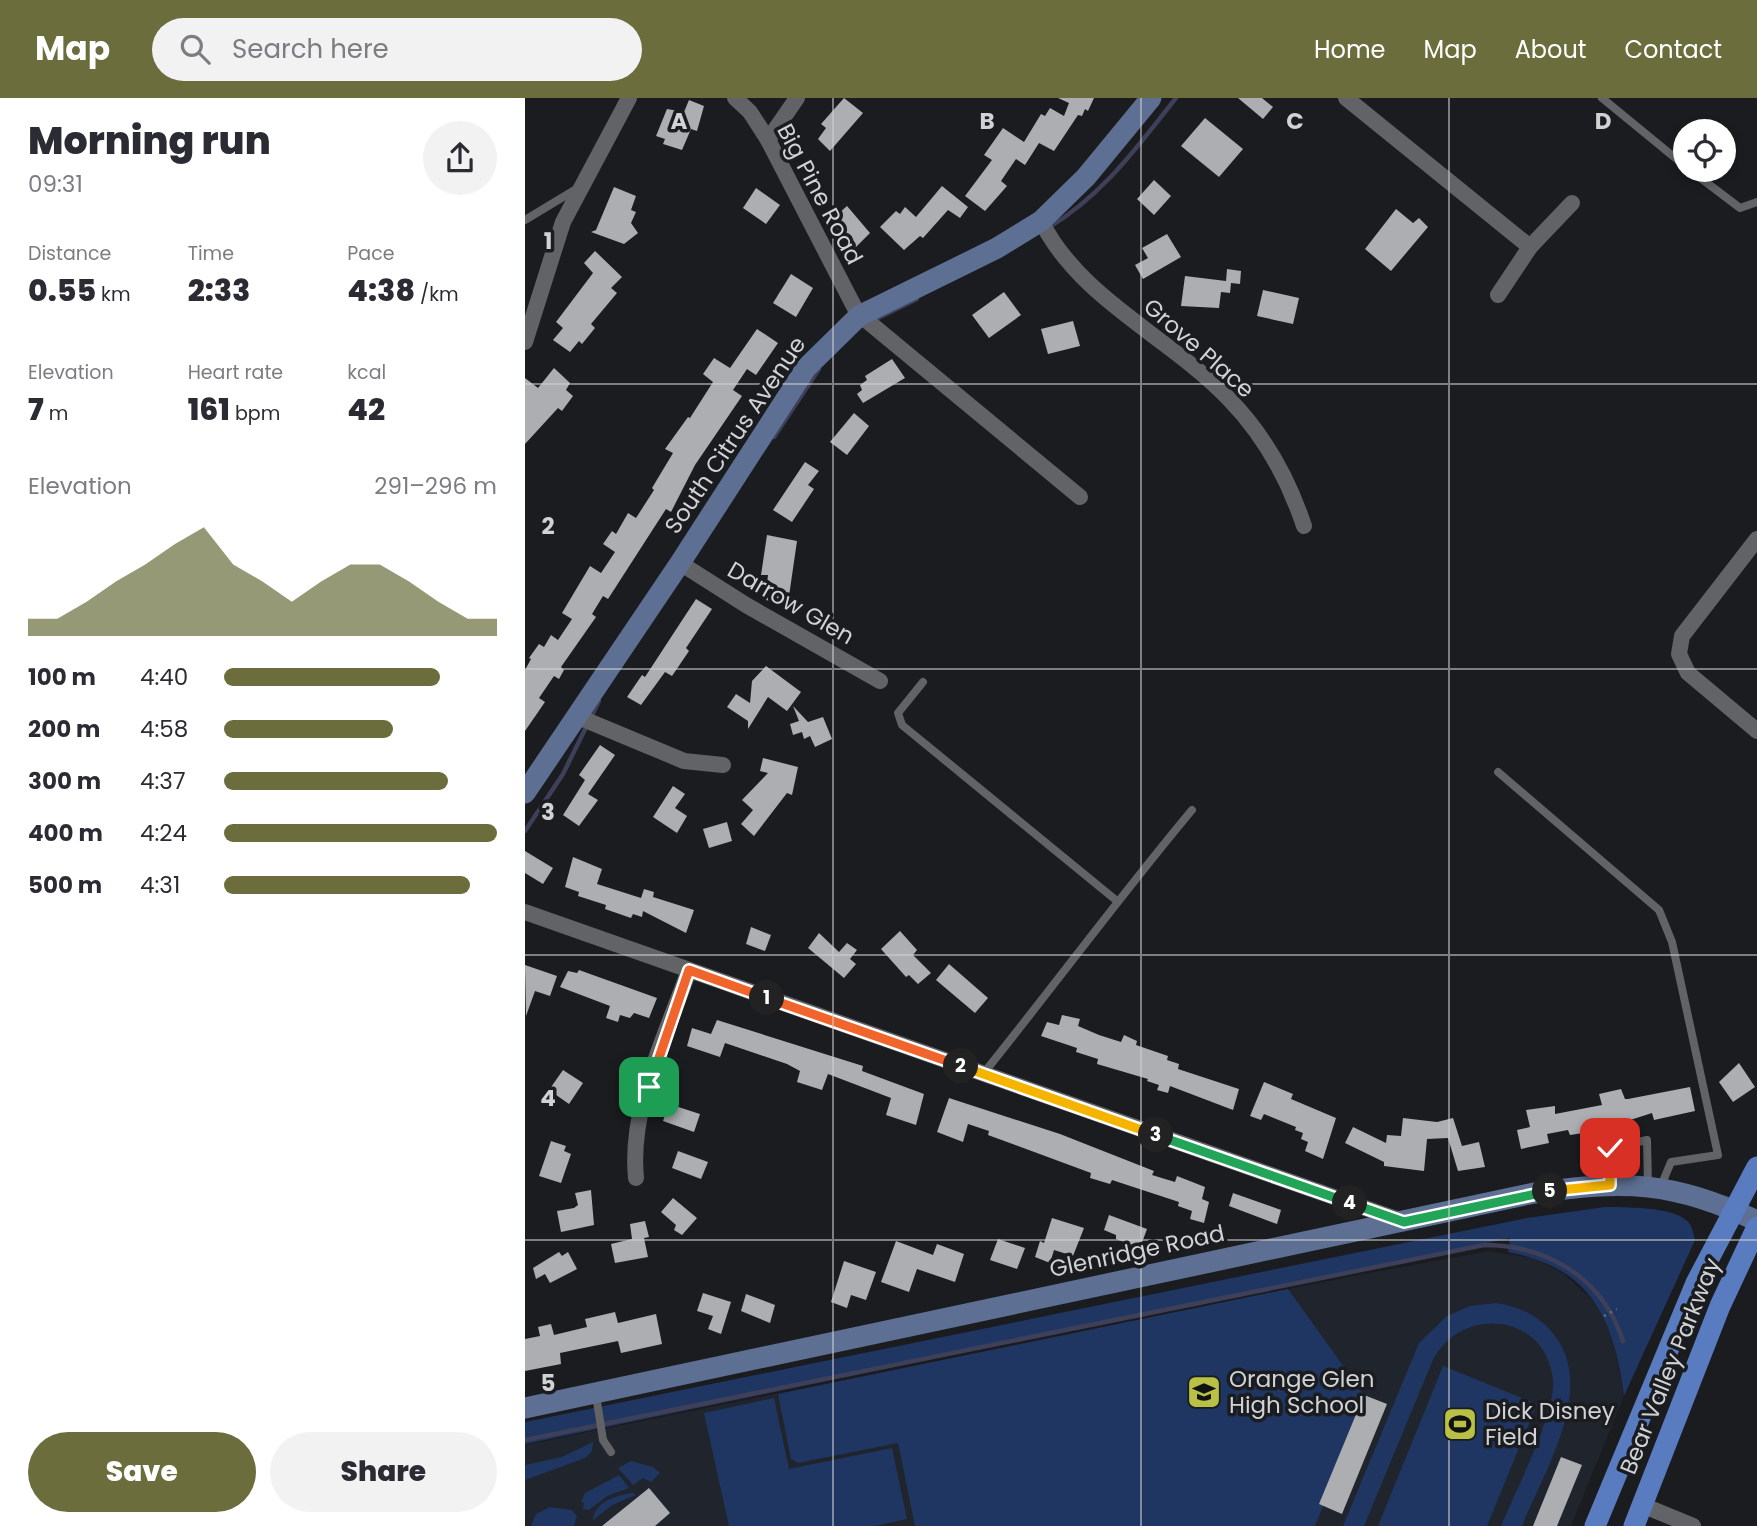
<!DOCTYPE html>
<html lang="en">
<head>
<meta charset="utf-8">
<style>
  body { margin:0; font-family:Poppins,sans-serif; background:#f2f2f3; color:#2b2b33; height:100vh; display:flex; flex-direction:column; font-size:26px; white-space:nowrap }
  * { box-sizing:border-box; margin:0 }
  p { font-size:23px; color:#7c7c81 }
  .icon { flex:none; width:38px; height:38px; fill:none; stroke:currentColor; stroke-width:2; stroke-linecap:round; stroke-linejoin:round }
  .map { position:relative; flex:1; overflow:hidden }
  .panel { display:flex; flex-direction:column; background:#fff; width:525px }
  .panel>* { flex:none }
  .controls { position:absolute; left:1148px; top:21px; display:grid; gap:14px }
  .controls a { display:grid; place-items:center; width:63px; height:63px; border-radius:50%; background:#fff; box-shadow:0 4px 10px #0003; font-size:35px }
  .pin { position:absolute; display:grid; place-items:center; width:60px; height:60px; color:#fff; margin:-30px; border-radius:14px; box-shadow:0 4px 10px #0006 }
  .km { position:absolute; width:35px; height:35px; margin:-18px; border-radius:50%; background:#222; color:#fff; font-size:19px; line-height:35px; text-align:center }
  .round { display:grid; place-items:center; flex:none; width:74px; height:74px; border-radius:37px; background:#f2f2f3 }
  .overview { display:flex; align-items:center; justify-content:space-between; height:119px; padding:0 28px }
  h1 { font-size:38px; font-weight:800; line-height:52px }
  .metrics { display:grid; grid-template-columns:repeat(3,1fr); gap:10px; height:119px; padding:7px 28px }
  .metrics div { display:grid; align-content:center }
  .metrics b { font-size:30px; font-weight:800 }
  .metrics small { font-size:19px; font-weight:400 }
  .metrics p { font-size:19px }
  .chart { height:196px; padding:14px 28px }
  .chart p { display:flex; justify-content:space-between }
  .chart svg { width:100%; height:126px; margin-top:7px; fill:#6b6e3c; opacity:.7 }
  .cta { display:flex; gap:14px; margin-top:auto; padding:14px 28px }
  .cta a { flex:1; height:80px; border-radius:42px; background:#6b6e3c; color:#fff; font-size:28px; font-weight:800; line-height:80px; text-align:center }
  .cta a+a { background:#f2f2f3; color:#2b2b33 }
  ul { padding:0 28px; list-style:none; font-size:23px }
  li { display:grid; grid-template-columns:112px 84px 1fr; align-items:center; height:52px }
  li i { height:18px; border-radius:9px; background:#6b6e3c }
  header { display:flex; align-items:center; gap:42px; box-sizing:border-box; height:98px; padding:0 35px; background:#6b6e3c; color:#fff }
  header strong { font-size:33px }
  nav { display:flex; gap:38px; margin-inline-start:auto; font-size:24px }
  .search { width:490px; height:63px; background:#f2f2f3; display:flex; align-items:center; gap:18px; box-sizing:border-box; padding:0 24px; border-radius:38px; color:#7c7c81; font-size:26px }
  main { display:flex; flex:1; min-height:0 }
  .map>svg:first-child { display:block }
  .built { fill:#20242c }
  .green { fill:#1f3663 }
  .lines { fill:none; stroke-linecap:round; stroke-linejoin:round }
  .stream { stroke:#3e3f58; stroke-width:4.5 }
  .building { fill:#acaeb2 }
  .path { stroke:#6f7174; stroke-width:2.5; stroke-dasharray:2 5; stroke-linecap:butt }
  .lane { stroke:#616366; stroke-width:8 }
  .street { stroke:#616366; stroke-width:16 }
  .secondary { stroke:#5d6f92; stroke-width:21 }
  .primary { stroke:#597bbf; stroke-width:21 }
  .split-1-casing { stroke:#fff; stroke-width:14 }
  .split-2-casing { stroke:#fff; stroke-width:14 }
  .split-3-casing { stroke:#fff; stroke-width:14 }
  .split-4-casing { stroke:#fff; stroke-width:14 }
  .split-5-casing { stroke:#fff; stroke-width:14 }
  .split-6-casing { stroke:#fff; stroke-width:14 }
  .split-1 { stroke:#f0652b; stroke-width:9 }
  .split-2 { stroke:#f0652b; stroke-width:9 }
  .split-3 { stroke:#f5b400; stroke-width:9 }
  .split-4 { stroke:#22a559; stroke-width:9 }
  .split-5 { stroke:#22a559; stroke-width:9 }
  .split-6 { stroke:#f5b400; stroke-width:9 }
  .grid { fill:none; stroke:#d0d2d4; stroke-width:2; stroke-opacity:0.55 }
  .labels { text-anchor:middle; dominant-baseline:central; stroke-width:7; stroke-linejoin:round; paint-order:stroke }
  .street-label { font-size:23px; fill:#d0d2d4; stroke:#1a1c1f }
  .poi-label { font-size:23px; fill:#d0d2d4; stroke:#1a1c1f; text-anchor:start }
  .grid-label { font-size:23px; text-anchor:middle; font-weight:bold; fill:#d0d2d4; stroke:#1a1c1f; stroke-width:7; stroke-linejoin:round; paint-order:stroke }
</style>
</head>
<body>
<header>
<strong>Map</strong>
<div class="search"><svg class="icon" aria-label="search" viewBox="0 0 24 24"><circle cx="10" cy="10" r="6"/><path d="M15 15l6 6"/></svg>Search here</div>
<nav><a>Home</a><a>Map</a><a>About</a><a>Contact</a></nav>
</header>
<main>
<section class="panel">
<div class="overview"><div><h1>Morning run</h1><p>09:31</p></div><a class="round"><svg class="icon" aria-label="share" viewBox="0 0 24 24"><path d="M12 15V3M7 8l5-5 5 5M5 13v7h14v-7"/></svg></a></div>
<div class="metrics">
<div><p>Distance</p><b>0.55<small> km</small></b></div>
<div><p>Time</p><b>2:33</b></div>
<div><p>Pace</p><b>4:38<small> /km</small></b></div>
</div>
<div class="metrics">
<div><p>Elevation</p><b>7<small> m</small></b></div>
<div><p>Heart rate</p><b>161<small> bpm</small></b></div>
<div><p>kcal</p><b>42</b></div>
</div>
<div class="chart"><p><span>Elevation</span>291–296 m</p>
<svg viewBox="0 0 160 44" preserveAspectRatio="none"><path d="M0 44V38L10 38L20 32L30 25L40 19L50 12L60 6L70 19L80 25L90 32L100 25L110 19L120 19L130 25L140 32L150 38L160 38V44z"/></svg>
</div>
<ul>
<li><b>100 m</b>4:40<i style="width:79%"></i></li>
<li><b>200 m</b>4:58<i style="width:62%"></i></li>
<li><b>300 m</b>4:37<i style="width:82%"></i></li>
<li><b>400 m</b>4:24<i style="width:100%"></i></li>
<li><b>500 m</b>4:31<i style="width:90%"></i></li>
</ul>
<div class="cta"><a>Save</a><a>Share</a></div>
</section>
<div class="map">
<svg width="1232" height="1428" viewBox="0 0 1232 1428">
  <rect width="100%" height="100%" fill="#1a1c1f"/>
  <path class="built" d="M964 1153 1008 1160 1038 1175 1072 1206 1087 1236 1099 1298 1046 1428H0V1347L828 1178Z"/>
  <g class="green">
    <path d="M1080 1109C1099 1109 1147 1109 1161 1122 1167 1126 1168 1135 1170 1142L1099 1298C1089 1221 1067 1170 983 1154L985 1140 0 1346V1324L1002 1120Z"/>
    <path d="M763 1191 839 1297 795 1406 798 1408 790 1428H390L373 1345 273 1365 266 1361 253 1296Z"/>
    <path d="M971 1205C995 1209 1016 1218 1030 1238 1071 1292 1019 1373 997 1428H976C990 1394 1031 1315 1028 1282 1022 1215 935 1206 907 1264L839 1428H818L894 1245 922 1218 945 1208Z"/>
    <path d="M918 1268 1012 1306 962 1428H853Z"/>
    <path d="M249 1300 264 1371 367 1350 382 1421 350 1428H204L179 1315Z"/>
    <path d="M68 1344 67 1353 60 1360 0 1382V1367L37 1359Z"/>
    <path d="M106 1363 128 1369 135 1375 126 1384 118 1380 108 1387 93 1370Z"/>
    <path d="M94 1377 104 1390 82 1398 64 1412 58 1411 59 1405 56 1404 60 1395Z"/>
    <path d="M108 1395 111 1397 87 1407 68 1422C69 1404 92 1397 108 1395Z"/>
    <path d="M25 1409 47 1412 52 1418 49 1428H6L11 1416Z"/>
  </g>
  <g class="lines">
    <g class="stream">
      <path d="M523 130C579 96 611 50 651 0"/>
      <path d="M347 223 392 201"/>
      <path d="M249 339 294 271"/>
      <path d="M0 733 38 676 74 603"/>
      <path d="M0 1342 959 1147C1022 1147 1078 1180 1098 1243"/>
    </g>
  </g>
  <g class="building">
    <path d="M319 0 338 15 305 53 293 41 301 30 296 26Z"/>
    <path d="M533 0H569L563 13 560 11 557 18 553 17 529 53 514 45 500 67 491 61 476 83 482 88 460 113 440 98 467 62 459 57 478 30 499 44 516 16 520 18 525 10 539 18 544 5Z"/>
    <path d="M713 0H737L748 9 738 21Z"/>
    <path d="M164 2 179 8 172 33 166 31 157 52 138 46 140 41 131 38 142 11 159 14Z"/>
    <path d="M680 20 718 51 694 79 656 48Z"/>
    <path d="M629 82 646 98 629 117 612 101Z"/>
    <path d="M417 88 443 109 435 120 423 112 398 140 395 138 379 152 355 129 371 113 375 116 380 109 391 119Z"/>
    <path d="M89 89 111 98 106 112 111 114 106 125 113 135 99 146 66 134 71 132Z"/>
    <path d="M231 90 255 107 241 126 218 110Z"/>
    <path d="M322 108 345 135 330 150 305 123Z"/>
    <path d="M871 111 888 125 894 120 903 129 866 173 840 151Z"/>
    <path d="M642 136 656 159 618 181 610 167 623 160 617 150Z"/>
    <path d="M70 153 97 179 86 190 92 195 66 226 70 230 57 246 54 243 45 254 28 242 38 230 31 224 68 175 59 165Z"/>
    <path d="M702 171 716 173 715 186 706 185 705 195 696 194 694 210 656 208 660 178 701 183Z"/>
    <path d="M266 176 288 190 271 219 248 205Z"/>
    <path d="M738 192 774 200 768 226 732 218Z"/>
    <path d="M479 194 496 217 464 240 447 217Z"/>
    <path d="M548 223 555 248 523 256 516 231Z"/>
    <path d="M232 231 253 245 231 277 222 271 208 292 217 298 170 367 146 414 141 411 83 501 78 498 67 516 71 519 36 569 39 572 34 581 29 578 14 600 20 604 0 633V572L6 561 4 560 14 546 19 549 26 537 33 542 47 521 37 515 65 468 76 475 90 454 78 446 87 433 91 436 103 415 111 420 129 392 127 390 148 355 140 351 163 319 165 320 188 284 178 276 189 260 205 270Z"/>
    <path d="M367 261 380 280 338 305 332 296 337 292 335 287 342 282 340 278Z"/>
    <path d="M29 270 45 285 41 292 48 298 37 313 33 310 0 346V280L13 290Z"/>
    <path d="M329 315 344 328 322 357 305 344Z"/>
    <path d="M280 364 294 373 283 387 289 391 267 424 248 412Z"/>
    <path d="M242 437 272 443 263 505 240 502 243 477H236Z"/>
    <path d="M171 501 187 511 161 550 164 553 147 578 140 574 116 607 102 599 117 577 120 579Z"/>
    <path d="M241 568 276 594 262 613 243 599 223 631V623L202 609 211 596 225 605 227 583Z"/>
    <path d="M268 608 283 624 298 619 307 641 290 649 285 638 279 641 277 634 268 637 265 626 274 623Z"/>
    <path d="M75 647 90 657 63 696 73 702 54 728 38 717 60 682 54 677Z"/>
    <path d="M238 660 273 669 267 697 262 695 229 738 216 726 228 712 217 702 243 675 235 673Z"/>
    <path d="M148 688 160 696 150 710 162 718 152 735 128 719Z"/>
    <path d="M202 724 207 743 184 750 178 731Z"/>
    <path d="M0 753 28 770 18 786 0 775Z"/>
    <path d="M48 759 77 771 72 786 116 800 119 791 129 794 128 799 169 812 161 835 118 813 117 819 108 816 106 820 80 811 81 807 53 798 54 794 40 789Z"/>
    <path d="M226 829 246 837 240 853 221 846Z"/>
    <path d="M375 833 392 852 388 857 406 875 393 886 384 877 381 879 356 851Z"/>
    <path d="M294 835 314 854 322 845 332 852 325 861 331 866 319 880 283 850Z"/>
    <path d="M424 866 463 900 450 915 411 882Z"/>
    <path d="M0 867 32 878 25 898 10 893 1 918Z"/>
    <path d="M54 872 132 900 124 920 109 915 105 920 95 917 93 924 81 920 85 908 35 889 43 873 52 875Z"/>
    <path d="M537 917 555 921 553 928 574 937 596 944 599 937 612 943 611 947 643 958 642 962 654 966 653 971 714 991 708 1012 645 988 643 995 632 992 634 987 622 983 623 981 572 966 573 961 551 954 552 950 516 938 522 924 534 927Z"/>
    <path d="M192 922 338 968 337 973 399 996 391 1027 361 1017 366 1000 303 976 297 992 272 984 275 973 262 966 200 945 195 959 162 948 167 930 186 936Z"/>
    <path d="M1214 965 1230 989 1208 1004 1194 984Z"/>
    <path d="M38 972 58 985 44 1006 24 992Z"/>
    <path d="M739 984 768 996 766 1001 811 1020 798 1061 780 1053 783 1044 776 1041 778 1035 770 1032 771 1029 739 1016 736 1022 725 1018Z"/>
    <path d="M1165 989 1170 1013 1129 1022 1127 1015 1071 1033 1045 1037 1043 1032 1022 1036 1024 1045 996 1051 992 1032 1005 1029 1001 1012 1030 1008V1016L1077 1007 1074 996 1096 991 1100 1001H1103Z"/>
    <path d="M424 1000 535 1036 629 1073 627 1077 650 1084 652 1078 680 1089 677 1101 684 1104 679 1125 665 1121 667 1113 653 1108 654 1104 587 1082 585 1086 565 1080 566 1075 463 1037 464 1033 443 1026 438 1044 412 1034Z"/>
    <path d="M144 1006 175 1016 169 1034 138 1023Z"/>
    <path d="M878 1020 912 1024 928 1020 937 1048 954 1044 960 1069 933 1073 923 1040 902 1041 899 1073 859 1068V1064L820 1045 828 1029 861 1045 862 1037 876 1038Z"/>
    <path d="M26 1043 41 1048 39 1053 46 1056 36 1085 14 1078Z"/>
    <path d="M153 1053 183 1064 176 1081 147 1070Z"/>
    <path d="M66 1092 69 1127 36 1134 32 1113 49 1110 53 1107 50 1095Z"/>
    <path d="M708 1095 756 1112 752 1126 704 1108Z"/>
    <path d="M148 1100 172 1120 157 1137 149 1132 151 1127 136 1114Z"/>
    <path d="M584 1117 622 1131 615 1150 591 1141V1137L579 1132Z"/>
    <path d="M527 1120 559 1130 548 1158 529 1152 525 1165 510 1159 515 1143 519 1145Z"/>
    <path d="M120 1123 124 1139 119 1140 123 1159 90 1165 86 1146 107 1141 105 1126Z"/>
    <path d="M473 1141 500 1150 492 1171 465 1162Z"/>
    <path d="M371 1143 408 1157 412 1146 439 1156 430 1184 392 1171 384 1194 356 1184Z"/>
    <path d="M34 1154 37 1158 43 1154 52 1171 25 1185 20 1176 11 1181 8 1170Z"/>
    <path d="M319 1163 351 1174 341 1202 326 1197 322 1210 306 1204Z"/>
    <path d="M178 1195 206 1204 196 1236 183 1231 188 1218 172 1213Z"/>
    <path d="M221 1196 250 1207 245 1225 216 1213Z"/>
    <path d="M90 1214 93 1225 131 1216 137 1246 96 1255 93 1243 35 1255 36 1266 0 1273V1241L15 1238 13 1229 26 1226 29 1237 62 1229 60 1221Z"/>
    <path d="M839 1297 862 1306 817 1416 794 1406Z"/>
    <path d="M1036 1359 1057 1367 1032 1428H1008Z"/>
    <path d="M124 1390 145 1415 130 1428H77Z"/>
  </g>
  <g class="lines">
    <path class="path" d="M1079 1218 1092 1211"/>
    <g class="lane">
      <path d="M1077 0 1160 68"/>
      <path d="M1165 72 1215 110 1232 104"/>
      <path d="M0 122 53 90"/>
      <path d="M398 584 373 615 377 627 592 803"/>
      <path d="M973 674 1134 812 1147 844 1193 1057 1146 1064 1136 1088"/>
      <path d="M458 976C529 888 595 798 667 712"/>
      <path d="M1085 1087V1050L1122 1042 1123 1088"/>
      <path d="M71 1297 78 1342 86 1354"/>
    </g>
    <g class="street">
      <path d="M210 0 225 14 243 42 334 218"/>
      <path d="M821 0 1005 149"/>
      <path d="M243 42 272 0"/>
      <path d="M516 123C556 202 645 239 704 301 740 338 763 380 779 428"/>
      <path d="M973 197 1005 149 1047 105"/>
      <path d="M335 217 555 399"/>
      <path d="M0 244 38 124 104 0"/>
      <path d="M1232 441 1157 538 1154 556 1163 575 1232 633"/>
      <path d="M155 465 221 507 355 583"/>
      <path d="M51 618 159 663 198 667"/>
      <path d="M0 814 877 1123"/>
      <path d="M111 1080C104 1009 141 938 164 872"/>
      <path d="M1117 1407 1168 1428"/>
    </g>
    <g class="secondary">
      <path d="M0 695 155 465 281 270 334 218 472 150 516 123 561 79 626 0"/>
      <path d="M0 1310 1009 1095C1099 1082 1149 1083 1232 1123"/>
    </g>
    <g class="primary">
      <path d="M1070 1428 1171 1185 1232 1069"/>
      <path d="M1109 1428 1195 1208 1232 1129"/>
    </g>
  </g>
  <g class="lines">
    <g class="split-1-casing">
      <path id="split-1" d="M124 989 164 872 242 900"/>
    </g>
    <g class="split-2-casing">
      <path id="split-2" d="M242 900 436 968"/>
    </g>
    <g class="split-3-casing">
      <path id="split-3" d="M436 968 631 1037"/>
    </g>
    <g class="split-4-casing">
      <path id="split-4" d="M631 1037 825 1105"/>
    </g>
    <g class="split-5-casing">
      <path id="split-5" d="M825 1105 879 1124 1025 1093"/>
    </g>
    <g class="split-6-casing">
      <path id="split-6" d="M1025 1093 1085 1087V1050"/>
    </g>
    <use href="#split-1" class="split-1"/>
    <use href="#split-2" class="split-2"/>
    <use href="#split-3" class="split-3"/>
    <use href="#split-4" class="split-4"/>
    <use href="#split-5" class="split-5"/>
    <use href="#split-6" class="split-6"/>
  </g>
  <path class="grid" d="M308 0V1428M616 0V1428M924 0V1428M0 286H1232M0 571H1232M0 857H1232M0 1142H1232"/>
  <defs>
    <g id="school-square" transform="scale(1.75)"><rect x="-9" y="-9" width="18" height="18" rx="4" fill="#b9c046" stroke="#1a1c1f"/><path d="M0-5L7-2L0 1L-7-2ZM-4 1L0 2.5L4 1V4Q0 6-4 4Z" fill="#111"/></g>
    <g id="stadium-square" transform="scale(1.75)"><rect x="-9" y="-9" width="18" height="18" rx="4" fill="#b9c046" stroke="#1a1c1f"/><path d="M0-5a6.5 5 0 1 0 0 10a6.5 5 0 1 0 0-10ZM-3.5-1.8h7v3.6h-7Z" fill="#111"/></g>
  </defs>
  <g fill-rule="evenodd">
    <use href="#school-square" x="679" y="1294"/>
    <use href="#stadium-square" x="935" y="1326"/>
  </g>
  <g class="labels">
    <g class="street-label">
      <text transform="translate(295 96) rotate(62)">Big Pine Road</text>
      <text transform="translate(674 250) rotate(41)">Grove Place</text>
      <text transform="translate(210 337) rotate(-56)">South Citrus Avenue</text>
      <text transform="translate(266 505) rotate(30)">Darrow Glen</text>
      <text transform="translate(612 1153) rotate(-12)">Glenridge Road</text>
      <text transform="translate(1145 1268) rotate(-68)">Bear Valley Parkway</text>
    </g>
    <g class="poi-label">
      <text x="704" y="1281">Orange Glen<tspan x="704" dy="26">High School</tspan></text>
      <text x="960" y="1313">Dick Disney<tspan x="960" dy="26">Field</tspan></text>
    </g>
  </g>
  <g class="grid-label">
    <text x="154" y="31">A</text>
    <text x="462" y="31">B</text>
    <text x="770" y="31">C</text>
    <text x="1078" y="31">D</text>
    <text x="23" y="151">1</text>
    <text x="23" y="436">2</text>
    <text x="23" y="722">3</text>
    <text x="23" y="1008">4</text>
    <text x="23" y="1293">5</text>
  </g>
</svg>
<div class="controls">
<a><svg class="icon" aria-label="locate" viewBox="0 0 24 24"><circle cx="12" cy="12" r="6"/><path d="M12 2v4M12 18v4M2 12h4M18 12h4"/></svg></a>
</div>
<div class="pin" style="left:124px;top:989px;background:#1e9e55"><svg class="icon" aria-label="arrive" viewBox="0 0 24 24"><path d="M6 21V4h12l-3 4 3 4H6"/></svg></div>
<div class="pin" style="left:1085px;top:1050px;background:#d93025"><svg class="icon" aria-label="check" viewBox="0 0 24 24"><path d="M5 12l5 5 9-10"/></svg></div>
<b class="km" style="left:242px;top:900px">1</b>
<b class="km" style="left:436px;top:968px">2</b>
<b class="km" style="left:631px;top:1037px">3</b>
<b class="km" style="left:825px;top:1105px">4</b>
<b class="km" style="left:1025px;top:1093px">5</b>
</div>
</main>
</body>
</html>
